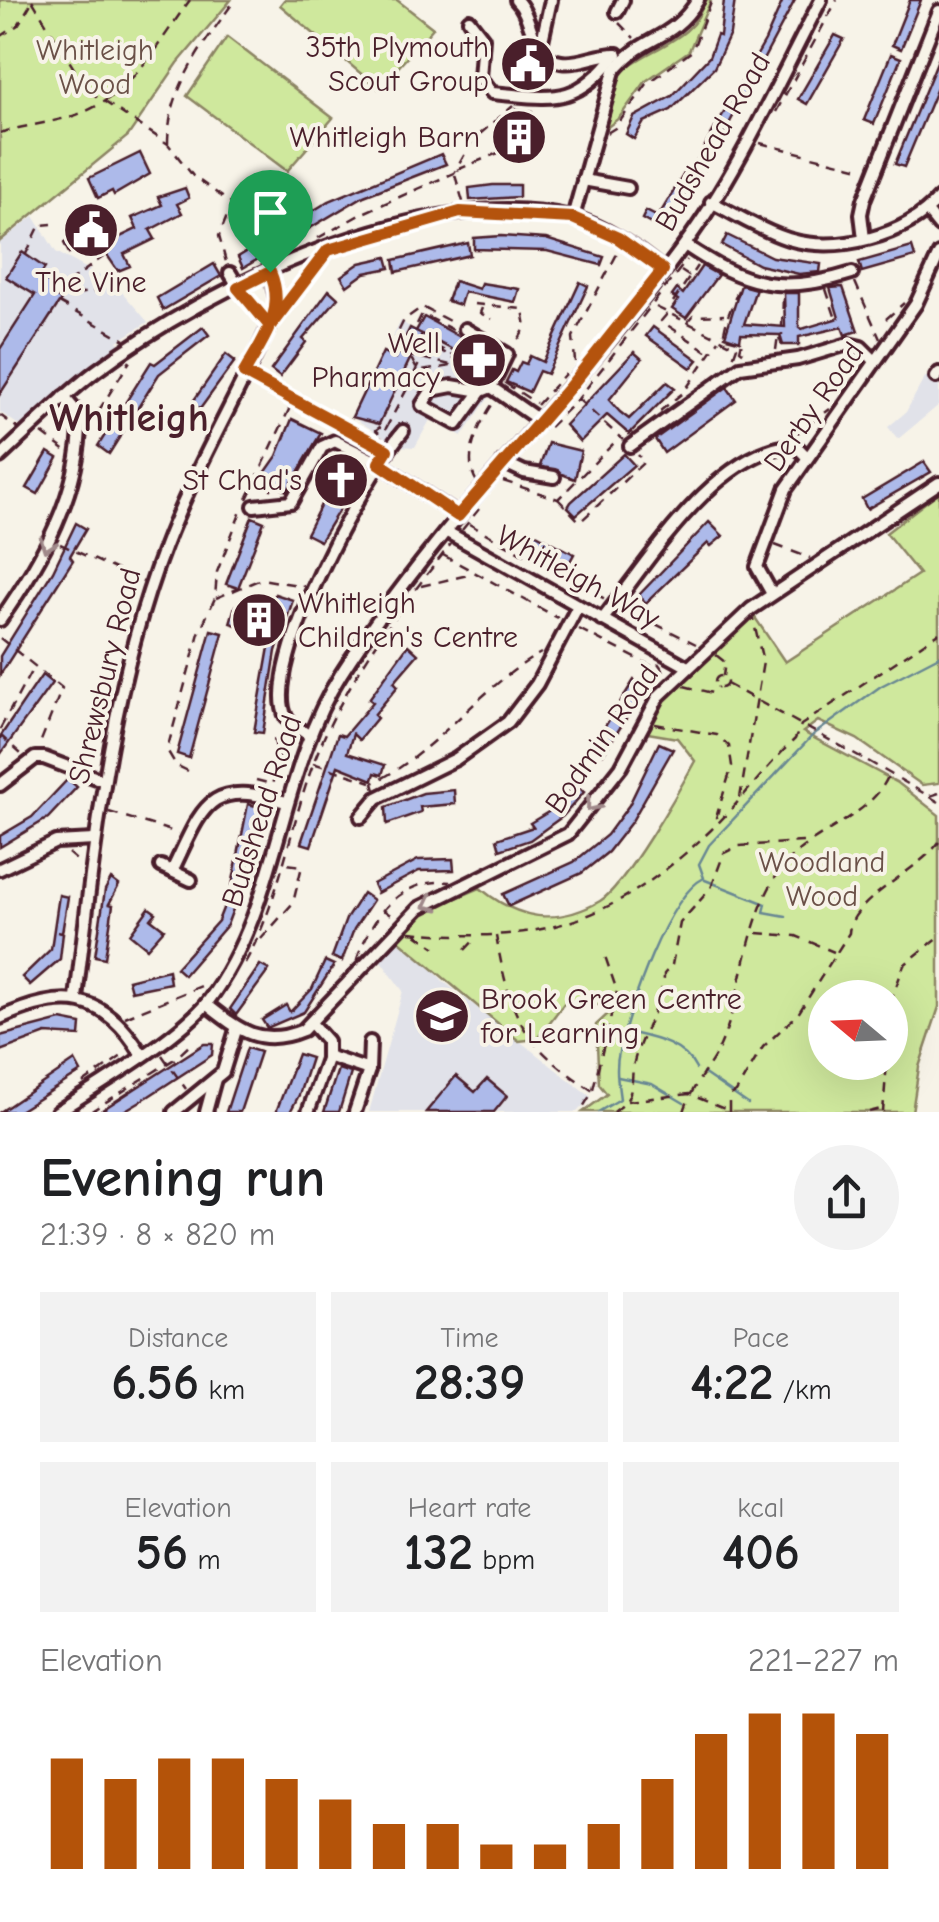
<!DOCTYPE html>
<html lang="en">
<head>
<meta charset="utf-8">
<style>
  body { margin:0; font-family:"Comic Neue",sans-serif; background:#f2f2f2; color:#202124; height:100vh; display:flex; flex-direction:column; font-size:38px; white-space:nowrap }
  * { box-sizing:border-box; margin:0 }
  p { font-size:32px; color:#757577 }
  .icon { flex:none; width:55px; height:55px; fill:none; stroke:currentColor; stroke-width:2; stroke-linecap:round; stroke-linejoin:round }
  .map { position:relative; height:1112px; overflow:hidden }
  .panel { display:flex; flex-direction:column; background:#fff; flex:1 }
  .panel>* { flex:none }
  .needle { width:65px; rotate:289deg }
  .fabs { position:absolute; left:808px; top:980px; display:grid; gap:20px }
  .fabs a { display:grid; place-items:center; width:100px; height:100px; border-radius:50%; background:#fff; box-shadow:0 10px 40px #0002; font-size:50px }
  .pin { position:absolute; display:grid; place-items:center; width:85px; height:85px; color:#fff; margin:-102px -42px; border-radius:50% 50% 50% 0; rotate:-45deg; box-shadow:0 0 10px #0007 }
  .pin .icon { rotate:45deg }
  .round { display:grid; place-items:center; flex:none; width:105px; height:105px; border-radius:52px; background:#f2f2f2 }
  .head { display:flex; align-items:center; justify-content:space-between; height:170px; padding:0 40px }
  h1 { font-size:55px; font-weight:700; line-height:75px }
  .stats { display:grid; grid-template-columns:repeat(3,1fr); gap:15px; height:170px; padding:10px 40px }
  .stats div { display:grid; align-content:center; border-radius:0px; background:#f2f2f2; text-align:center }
  .stats b { font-size:50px; font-weight:700 }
  .stats small { font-size:28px; font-weight:400 }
  .stats p { font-size:28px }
  .chart { height:280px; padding:20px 40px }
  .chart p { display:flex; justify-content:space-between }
  .chart svg { width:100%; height:180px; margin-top:10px; stroke:#b45309; stroke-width:6 }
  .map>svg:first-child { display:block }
  .built { fill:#e1e2e9 }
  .green { fill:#cfe89d; stroke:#8c8464; stroke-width:2.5; fill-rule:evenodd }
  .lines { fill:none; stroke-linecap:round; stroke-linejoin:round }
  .stream { stroke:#688793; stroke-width:2.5 }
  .building { fill:#adbaea; stroke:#4a1f2b; stroke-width:2.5 }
  .minor-casing { stroke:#4a1f2b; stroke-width:18 }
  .path { stroke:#4a1f2b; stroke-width:2.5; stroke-dasharray:10 8; stroke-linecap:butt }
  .minor { stroke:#f7f3e8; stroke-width:10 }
  .path-bridge { stroke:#4a1f2b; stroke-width:2.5; stroke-dasharray:10 8; stroke-linecap:butt }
  .oneway { stroke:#a0898a }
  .route-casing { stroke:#fff; stroke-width:20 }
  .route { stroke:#b45309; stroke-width:12 }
  .labels { text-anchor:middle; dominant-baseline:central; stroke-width:8; stroke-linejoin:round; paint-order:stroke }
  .poi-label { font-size:30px; fill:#4a1f2b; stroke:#f7f3e8; text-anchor:end }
  .park-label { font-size:30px; fill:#6b5148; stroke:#f7f3e8 }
  .street-label { font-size:30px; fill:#4a1f2b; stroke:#f7f3e8 }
  .district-label { font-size:40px; font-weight:bold; fill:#4a1f2b; stroke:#f7f3e8 }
</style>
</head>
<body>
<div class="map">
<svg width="939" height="1112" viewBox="0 0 939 1112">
  <rect width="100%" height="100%" fill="#f7f3e8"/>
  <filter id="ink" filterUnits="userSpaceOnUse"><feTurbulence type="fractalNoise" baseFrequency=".01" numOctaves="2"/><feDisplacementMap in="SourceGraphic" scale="20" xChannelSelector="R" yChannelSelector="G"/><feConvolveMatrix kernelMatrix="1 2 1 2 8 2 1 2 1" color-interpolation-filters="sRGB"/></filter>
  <g filter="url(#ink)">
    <g class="built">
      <path d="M34 216 56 252 115 284 148 322 118 341 119 344 20 426 0 412V242Z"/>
      <path d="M424 317 501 356 497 386 462 436 430 420 415 447 398 446 352 417 401 321 415 331Z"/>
      <path d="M925 377H939V405L898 439 888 427 906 412Z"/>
      <path d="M395 937 421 956 443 981 591 1097 577 1112H369L403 991 378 957Z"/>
    </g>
    <g class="green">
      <path d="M0 0H231L178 63 128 136 0 241Z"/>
      <path d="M284 0H397L433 28 379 89 280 5Z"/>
      <path d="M704 0H711L689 51 646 81 619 118 599 134 616 76C643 49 698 41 704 0Z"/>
      <path d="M227 37 333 118 287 171 187 96Z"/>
      <path d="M939 492V783L922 785 857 739 818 721 803 732 898 783 939 815V1007L919 1067 912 1112H583L607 1094 599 1084 596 1025 621 1002 603 1005 565 1002 537 1039 519 1041 395 937 421 913 480 888C517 919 556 927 600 901 624 887 680 789 695 761L677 738 642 732 667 687 754 616 785 662 919 574 886 533ZM825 998H890V1062H825Z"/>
    </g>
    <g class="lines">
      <g class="stream">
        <path d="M705 880 766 904 764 912 786 916"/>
        <path d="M627 1032C653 1038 683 1043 696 1069"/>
        <path d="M703 1073 748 1104"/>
        <path d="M618 1077 652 1084 684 1103"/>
        <path d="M598 1112 620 1099C618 1084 615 1068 619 1052 629 1010 667 896 704 878L699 864 709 845 813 735 881 686 939 656"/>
      </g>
    </g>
    <g class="building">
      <path d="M724 0H735L730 34 714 68 671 110 644 122 634 139 626 134 634 117 672 96 709 57 717 35 720 36Z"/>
      <path d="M783 0H795L705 169 695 163 765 41Z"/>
      <path d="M910 0H921L901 49 892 45Z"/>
      <path d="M835 35 844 39 807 104 798 99Z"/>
      <path d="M891 54 901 58 874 124 864 120Z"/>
      <path d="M939 57V83L904 167 895 164Z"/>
      <path d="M516 109 532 112 521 155 509 152Z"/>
      <path d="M140 153 150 174 114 195 112 191 98 198 89 178Z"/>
      <path d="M441 154 446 164 364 196 243 268 238 257 329 201Z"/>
      <path d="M688 167 698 173 662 230 642 219 646 211 658 217Z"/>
      <path d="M493 185H519V197L470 200 469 188Z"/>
      <path d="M185 188 189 198 177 204 182 213 150 230 155 239 124 254 130 266 118 271 96 239 69 253 64 243 72 239 67 230 85 221 83 218 103 208 118 238 137 229 132 218 162 205 158 197Z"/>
      <path d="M727 235 772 257 821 264 820 272 799 274 759 265 722 245Z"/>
      <path d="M501 236 546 239 604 257 601 265 547 251 474 249V238Z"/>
      <path d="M468 243 470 255 396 272 394 260Z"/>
      <path d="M912 247 915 257 862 272 859 262Z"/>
      <path d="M22 252 45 268 39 277 55 287 51 293 61 300 0 394V349L35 295 6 277Z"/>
      <path d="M387 257 390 268 365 273 347 286 341 276 360 263Z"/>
      <path d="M214 264 221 276 163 310 157 298Z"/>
      <path d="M702 266 718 275 686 318 672 309 678 300 672 296 677 289 683 294Z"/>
      <path d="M454 281 479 289 481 283 519 289 515 302 464 292 460 305 447 301Z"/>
      <path d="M580 282 588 286 547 374 539 371 529 392 506 382 512 370 516 372 521 362 526 364 530 356 543 362Z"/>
      <path d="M741 285 756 289 744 324 785 327 784 293H799V327L802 329 839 318 830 288 843 287 858 331 845 335 842 327 799 337V345H783L780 335 741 334 740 341 725 336Z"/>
      <path d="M329 290 338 298 303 339 306 342 280 377 271 370Z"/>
      <path d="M424 317 496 357 490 369 422 334 379 424 352 417 383 352 395 358 410 328 422 334 416 331Z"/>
      <path d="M203 327 209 335 159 374 109 454 98 446 151 362 155 364Z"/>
      <path d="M653 327 698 360 691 368 646 336Z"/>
      <path d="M634 352 642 359 609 400 620 412 629 419 667 382 675 388 629 434 607 415 580 442 565 425Z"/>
      <path d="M226 354 235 361 200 409 192 403Z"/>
      <path d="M727 387 736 400 664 453 655 439Z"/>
      <path d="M292 419 321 433 287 491 273 484 271 489 262 484 265 473 277 456Z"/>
      <path d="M548 443 581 451 575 479 540 466Z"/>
      <path d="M48 452 58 458 38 494 27 488Z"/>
      <path d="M624 454 634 465 576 515 568 507 571 502Z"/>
      <path d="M335 460 361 474 320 541 306 534 329 489 322 485Z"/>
      <path d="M924 462 931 472 867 509 862 499Z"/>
      <path d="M252 517 264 522 238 588 226 584Z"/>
      <path d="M709 522 723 536 711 546 708 543 646 603 639 595Z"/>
      <path d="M76 523 86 529 70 556 73 560 0 675V656L53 571Z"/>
      <path d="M527 529 574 554 568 565 521 540Z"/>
      <path d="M275 594 293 600 276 651 263 733 254 732 271 636 230 623 235 606 267 617Z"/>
      <path d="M211 630 223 633 189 758 177 754Z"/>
      <path d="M408 645 418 654 394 682 398 686 374 715 377 718 359 740 353 734 347 753 385 765 382 775 375 773 373 780 338 766 311 846 301 843 338 734 344 736 373 702 369 699Z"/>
      <path d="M42 675 52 683 0 755V737Z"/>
      <path d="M634 680 646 688 603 754 592 747Z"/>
      <path d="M659 743 673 749 632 821 608 852 582 873 509 906 503 894 574 862 607 835 629 805Z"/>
      <path d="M68 779 77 787 48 818 0 847V836L32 817Z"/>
      <path d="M576 785 584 792 563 816 530 840 500 850 497 839 533 827 530 823 563 803 561 800Z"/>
      <path d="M454 790 455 804 420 807 421 812 387 824 386 807 423 793Z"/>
      <path d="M248 804 264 808 244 880 227 925 184 975 176 968 218 921 232 886Z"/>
      <path d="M453 859 454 870 419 871 377 893 373 884 418 860Z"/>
      <path d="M111 879 119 885 109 904 113 905 105 958 95 956 105 890Z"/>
      <path d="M363 893 373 900 354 929 342 961 332 957 346 919Z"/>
      <path d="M59 895 68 897 62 933 57 932 63 933 60 959 30 985 22 977 51 949Z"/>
      <path d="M149 908 156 913 151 919 164 929 147 948 130 934Z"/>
      <path d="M325 961 334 965 304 1012 267 1028 262 1020 286 1005 290 1012 312 989Z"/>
      <path d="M260 965 269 970 236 1015 230 1009Z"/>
      <path d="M168 970 170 983 131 991 128 980Z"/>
      <path d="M61 1020 81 1024 80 1036 46 1034 0 1051V1036Z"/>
      <path d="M204 1044H213L212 1055 149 1096 122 1112H99Z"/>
      <path d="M247 1048 260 1052 240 1112H226Z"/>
      <path d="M298 1054 311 1058 299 1095 290 1112H276Z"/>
      <path d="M75 1061 81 1072 19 1111 0 1112Z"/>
      <path d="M338 1069 351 1073 339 1112H324Z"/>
      <path d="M456 1076 475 1092 487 1079 507 1096 494 1112H426Z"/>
    </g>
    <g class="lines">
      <g class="minor-casing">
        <g id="minor">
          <path d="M516 0C535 18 528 57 561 62 579 65 599 53 617 54"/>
          <path d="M617 12 623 0"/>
          <path d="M469 20 483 38 480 78 492 93C553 98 575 107 616 54"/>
          <path d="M540 50 551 0"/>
          <path d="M583 180 628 188"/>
          <path d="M711 202C737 215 760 230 788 239 838 254 906 236 939 198"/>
          <path d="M927 211 939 226"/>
          <path d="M573 217 614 71C642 35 671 43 698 0"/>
          <path d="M864 239 861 214 864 200 939 11"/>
          <path d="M685 245C745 286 782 295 852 273"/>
          <path d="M230 273 239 288"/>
          <path d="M465 329 507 354 491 387"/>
          <path d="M936 377 939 373"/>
          <path d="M491 387 540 421"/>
          <path d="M481 391 452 386 432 390 422 405 457 424 481 391 491 387"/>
          <path d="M630 446 740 367 798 359 848 344 861 347 875 361"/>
          <path d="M0 457C31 428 62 397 96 371 211 285 424 182 571 217 604 225 636 248 663 270"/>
          <path d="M503 462 524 472 554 477"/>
          <path d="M254 506 291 502 322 447 335 441 379 463 459 516"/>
          <path d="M447 532 686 666"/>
          <path d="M771 592 757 567 786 489 916 304 939 254"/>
          <path d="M0 620C41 562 82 491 80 416L64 397"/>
          <path d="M602 620C648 563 714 451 795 445L806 456"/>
          <path d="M310 736C302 730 291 726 286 717 260 665 367 474 403 431"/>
          <path d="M0 785 35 758H44L102 780"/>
          <path d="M361 817 377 798 456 759 508 722 537 684 578 606"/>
          <path d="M161 866 191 880"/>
          <path d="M0 869 56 842 94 840"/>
          <path d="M172 871C204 805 207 779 286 802"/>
          <path d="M76 998C95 844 109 692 165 546 197 462 243 388 278 306L270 272"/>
          <path d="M206 1004C239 1030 260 1048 303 1030L419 908 568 834 621 767 659 696 751 609 939 483"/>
          <path d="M0 1018C64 989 104 992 142 1055"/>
          <path d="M327 1056 369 1070"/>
          <path d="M57 1112C97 1086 182 1036 209 1000 281 902 277 775 341 674 440 518 577 391 685 244 737 174 780 78 821 0"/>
          <path d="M174 1112 223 1072 236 1030"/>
          <path d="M206 1112 215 1079"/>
          <path d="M308 1112 327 1059V1041L311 1023"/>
          <path d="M355 1112 369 1070 370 1042"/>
        </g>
      </g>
      <g class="path">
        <path d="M32 0 87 90 168 144 193 176 232 204 219 236 226 262"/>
        <path d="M619 23 634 38"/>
        <path d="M0 37 18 25 32 2"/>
        <path d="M776 112 837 0"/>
        <path d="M0 133C25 125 52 123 76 115 132 96 157 44 190 0"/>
        <path d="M607 133 615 128 647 84 692 51 712 0"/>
        <path d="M168 143C168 88 205 42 235 0"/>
        <path d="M760 143 864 169"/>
        <path d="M457 170 498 153 507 112"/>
        <path d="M455 175 464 205"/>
        <path d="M318 238 363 213 454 173 473 140 513 106"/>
        <path d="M26 254 40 225 52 224"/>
        <path d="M681 271 693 279"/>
        <path d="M855 282 880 339"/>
        <path d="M826 289 836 319"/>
        <path d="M53 294 107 254"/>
        <path d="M245 296 262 317"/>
        <path d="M57 297 102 290 119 281"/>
        <path d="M673 302 697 266"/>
        <path d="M59 303 125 340"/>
        <path d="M474 304 523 309 526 327 515 345"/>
        <path d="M288 305 323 260"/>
        <path d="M656 307 737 347 733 358"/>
        <path d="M482 308 480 313 492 319"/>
        <path d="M667 314 661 321 710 353"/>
        <path d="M728 316 740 285"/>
        <path d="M886 319 904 303"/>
        <path d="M687 323 693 316 724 315"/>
        <path d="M726 323 723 337 742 342 740 350 748 356"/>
        <path d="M417 324 422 314 455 331"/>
        <path d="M782 327 783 296"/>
        <path d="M435 346 455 356"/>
        <path d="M776 350 778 335 782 345V333"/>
        <path d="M413 358 422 341 462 362"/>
        <path d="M575 362 573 337 618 252"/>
        <path d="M416 368 412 360 390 349 404 320 422 307 455 324"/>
        <path d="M414 374 422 358 450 365"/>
        <path d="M254 379 375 444"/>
        <path d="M505 383 536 403"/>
        <path d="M578 399 623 440"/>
        <path d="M537 405 565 374"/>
        <path d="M660 411 684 392 719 340"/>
        <path d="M0 415 19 429"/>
        <path d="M89 426 130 361"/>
        <path d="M549 427 578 399 687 260"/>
        <path d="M42 433 67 452"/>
        <path d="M379 433 376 430 384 424 381 422"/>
        <path d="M796 434 830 409"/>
        <path d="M377 445 416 372 463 364 485 373"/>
        <path d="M503 481 558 499 620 437"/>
        <path d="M477 482C461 458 480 422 494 402"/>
        <path d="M247 499 293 401"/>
        <path d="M558 499 580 522 644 462 638 455"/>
        <path d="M469 524 607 600"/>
        <path d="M462 530 479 509"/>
        <path d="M60 544 143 582"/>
        <path d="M775 545 810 558"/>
        <path d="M443 555 558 618"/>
        <path d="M421 586 472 574"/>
        <path d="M216 598 261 579 304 586"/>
        <path d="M623 608 696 644"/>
        <path d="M579 629 661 671"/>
        <path d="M0 638 62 688 39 746"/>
        <path d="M716 655 725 662 723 676"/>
        <path d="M658 663 668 677"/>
        <circle cx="721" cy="682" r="6"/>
        <path d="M684 686 712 693 718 687"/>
        <path d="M655 724 717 735 729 746 732 766 714 824"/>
        <path d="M0 729 34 666"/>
        <path d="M0 735 21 754"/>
        <path d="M868 761 939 802"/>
        <path d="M313 763 371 782"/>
        <path d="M188 771 176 765 167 750 199 633 215 598 217 572 243 506"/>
        <path d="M256 780 272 784 279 763 274 739"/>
        <path d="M375 790 373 783C437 752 479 687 541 653"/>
        <path d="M930 796 939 793"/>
        <path d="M740 798 763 662 753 619"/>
        <path d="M109 812 178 833"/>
        <path d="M68 853 81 864"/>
        <path d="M382 909 396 919"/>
        <path d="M410 932C543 945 614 922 711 830 741 801 765 768 795 739L801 725 939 633"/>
        <path d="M757 933 796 936 834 952"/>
        <path d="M416 934 435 947"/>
        <path d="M496 936C511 1019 521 1043 593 1091L580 1112"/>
        <path d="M261 939 293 903 302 866 287 864"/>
        <path d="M465 950 477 937"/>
        <path d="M357 959C372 917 399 878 450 882"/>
        <path d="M245 963C281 898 289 828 315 759 345 681 399 609 451 544"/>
        <path d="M890 1003 904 965 939 937"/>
        <path d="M890 1015V1035"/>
        <path d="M125 1017 206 984"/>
        <path d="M162 1055 186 1089"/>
        <path d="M83 1083 126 1053"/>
        <path d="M593 1089 617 991 605 956"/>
        <path d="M627 1101 689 1094 729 1111"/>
        <path d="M90 1112 176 1058 192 1043"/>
        <path d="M614 1112C618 1108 623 1106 626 1101 634 1091 631 1074 634 1062 639 1039 665 995 664 974L672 965 680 923 711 888 724 853 739 846 803 842"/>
        <path d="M684 1112C693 1082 709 1070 720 1046 744 992 745 921 779 872 808 830 872 820 890 772"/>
        <path d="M729 1112V1096L736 1092 763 1047 798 1014 849 933C850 900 919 871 939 842"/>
        <path d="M869 1112 881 1109"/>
        <path d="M883 1112 887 1062"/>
      </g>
      <use href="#minor" class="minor"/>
      <path class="path-bridge" d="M727 684 868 761"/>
    </g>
    <defs><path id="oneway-chevron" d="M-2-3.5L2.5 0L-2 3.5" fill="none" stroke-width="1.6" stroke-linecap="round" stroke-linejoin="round" transform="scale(2.5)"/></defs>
    <g class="oneway">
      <use href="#oneway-chevron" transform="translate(47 545) rotate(110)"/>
      <use href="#oneway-chevron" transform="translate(592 805) rotate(129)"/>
      <use href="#oneway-chevron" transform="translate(430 904) rotate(153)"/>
    </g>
  </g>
  <g class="lines" filter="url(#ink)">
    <g class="route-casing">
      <path id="route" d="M270 272 238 288 270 326 328 250 460 212 573 218 618 238 663 270 569 388 458 516 379 463 387 450 244 373C263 339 287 311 270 272"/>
    </g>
    <use href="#route" class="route"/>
  </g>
  <defs>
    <g id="civic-disc" transform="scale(2.875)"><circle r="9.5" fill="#4a1f2b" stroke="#f7f3e8"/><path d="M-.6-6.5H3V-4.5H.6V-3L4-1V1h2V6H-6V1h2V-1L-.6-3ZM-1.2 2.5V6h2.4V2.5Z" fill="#fff"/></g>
    <g id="building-disc" transform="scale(2.875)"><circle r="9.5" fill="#4a1f2b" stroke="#f7f3e8"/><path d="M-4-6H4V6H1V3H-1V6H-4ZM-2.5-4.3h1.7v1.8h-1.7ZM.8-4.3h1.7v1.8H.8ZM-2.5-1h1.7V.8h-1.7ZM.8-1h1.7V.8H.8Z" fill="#fff"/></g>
    <g id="pharmacy-disc" transform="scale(2.875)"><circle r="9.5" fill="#4a1f2b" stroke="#f7f3e8"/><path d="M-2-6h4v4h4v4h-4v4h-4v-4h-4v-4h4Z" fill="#fff"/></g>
    <g id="church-disc" transform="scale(2.875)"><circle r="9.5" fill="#4a1f2b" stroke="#f7f3e8"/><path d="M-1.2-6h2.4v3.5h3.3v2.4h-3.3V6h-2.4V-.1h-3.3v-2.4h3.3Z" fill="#fff"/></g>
    <g id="school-disc" transform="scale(2.875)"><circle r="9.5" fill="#4a1f2b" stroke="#f7f3e8"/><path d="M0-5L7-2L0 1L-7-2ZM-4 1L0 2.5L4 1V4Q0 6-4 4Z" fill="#fff"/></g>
  </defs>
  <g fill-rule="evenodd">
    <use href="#civic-disc" x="528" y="64"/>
    <use href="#building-disc" x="519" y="137"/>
    <use href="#civic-disc" x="91" y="230"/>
    <use href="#pharmacy-disc" x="479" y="360"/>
    <use href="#church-disc" x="341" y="480"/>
    <use href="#building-disc" x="259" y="620"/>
    <use href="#school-disc" x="442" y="1016"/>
  </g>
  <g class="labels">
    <g class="poi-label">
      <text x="489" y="47">35th Plymouth<tspan x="489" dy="34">Scout Group</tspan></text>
      <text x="480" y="137">Whitleigh Barn</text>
      <text x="91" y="282" text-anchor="middle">The Vine</text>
      <text x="440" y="343">Well<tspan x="440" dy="34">Pharmacy</tspan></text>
      <text x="302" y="480">St Chad's</text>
      <text x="298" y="603" text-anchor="start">Whitleigh<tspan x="298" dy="34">Children's Centre</tspan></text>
      <text x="481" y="999" text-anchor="start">Brook Green Centre<tspan x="481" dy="34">for Learning</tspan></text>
    </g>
    <g class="park-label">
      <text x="95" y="50">Whitleigh<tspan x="95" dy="34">Wood</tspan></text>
      <text x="822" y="862">Woodland<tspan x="822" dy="34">Wood</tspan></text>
    </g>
    <g class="street-label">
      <text transform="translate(713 142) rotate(-60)">Budshead Road</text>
      <text transform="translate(814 407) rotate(-55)">Derby Road</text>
      <text transform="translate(578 577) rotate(29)">Whitleigh Way</text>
      <text transform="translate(105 676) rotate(-76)">Shrewsbury Road</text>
      <text transform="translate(602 739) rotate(-55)">Bodmin Road</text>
      <text transform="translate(262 811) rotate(-72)">Budshead Road</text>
    </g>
    <g class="district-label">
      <text x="129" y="418">Whitleigh</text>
    </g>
  </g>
</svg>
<div class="fabs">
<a><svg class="needle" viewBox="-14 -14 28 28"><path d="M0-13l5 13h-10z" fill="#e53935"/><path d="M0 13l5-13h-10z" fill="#757577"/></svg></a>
</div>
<div class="pin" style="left:270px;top:272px;background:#1e9e55"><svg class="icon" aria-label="arrive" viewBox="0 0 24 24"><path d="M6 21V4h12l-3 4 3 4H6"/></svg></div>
</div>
<section class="panel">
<div class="head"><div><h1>Evening run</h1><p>21:39 · 8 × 820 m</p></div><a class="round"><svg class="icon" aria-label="share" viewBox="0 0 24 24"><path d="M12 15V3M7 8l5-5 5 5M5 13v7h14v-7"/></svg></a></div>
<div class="stats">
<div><p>Distance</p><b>6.56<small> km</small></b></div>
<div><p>Time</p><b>28:39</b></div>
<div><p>Pace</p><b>4:22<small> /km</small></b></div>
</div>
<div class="stats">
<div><p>Elevation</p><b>56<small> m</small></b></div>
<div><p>Heart rate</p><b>132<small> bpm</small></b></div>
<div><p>kcal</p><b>406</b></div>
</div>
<div class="chart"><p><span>Elevation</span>221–227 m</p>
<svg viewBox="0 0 160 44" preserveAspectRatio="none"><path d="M5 44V17M15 44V22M25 44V17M35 44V17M45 44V22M55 44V27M65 44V33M75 44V33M85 44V38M95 44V38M105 44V33M115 44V22M125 44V11M135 44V6M145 44V6M155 44V11"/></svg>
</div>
</section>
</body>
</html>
